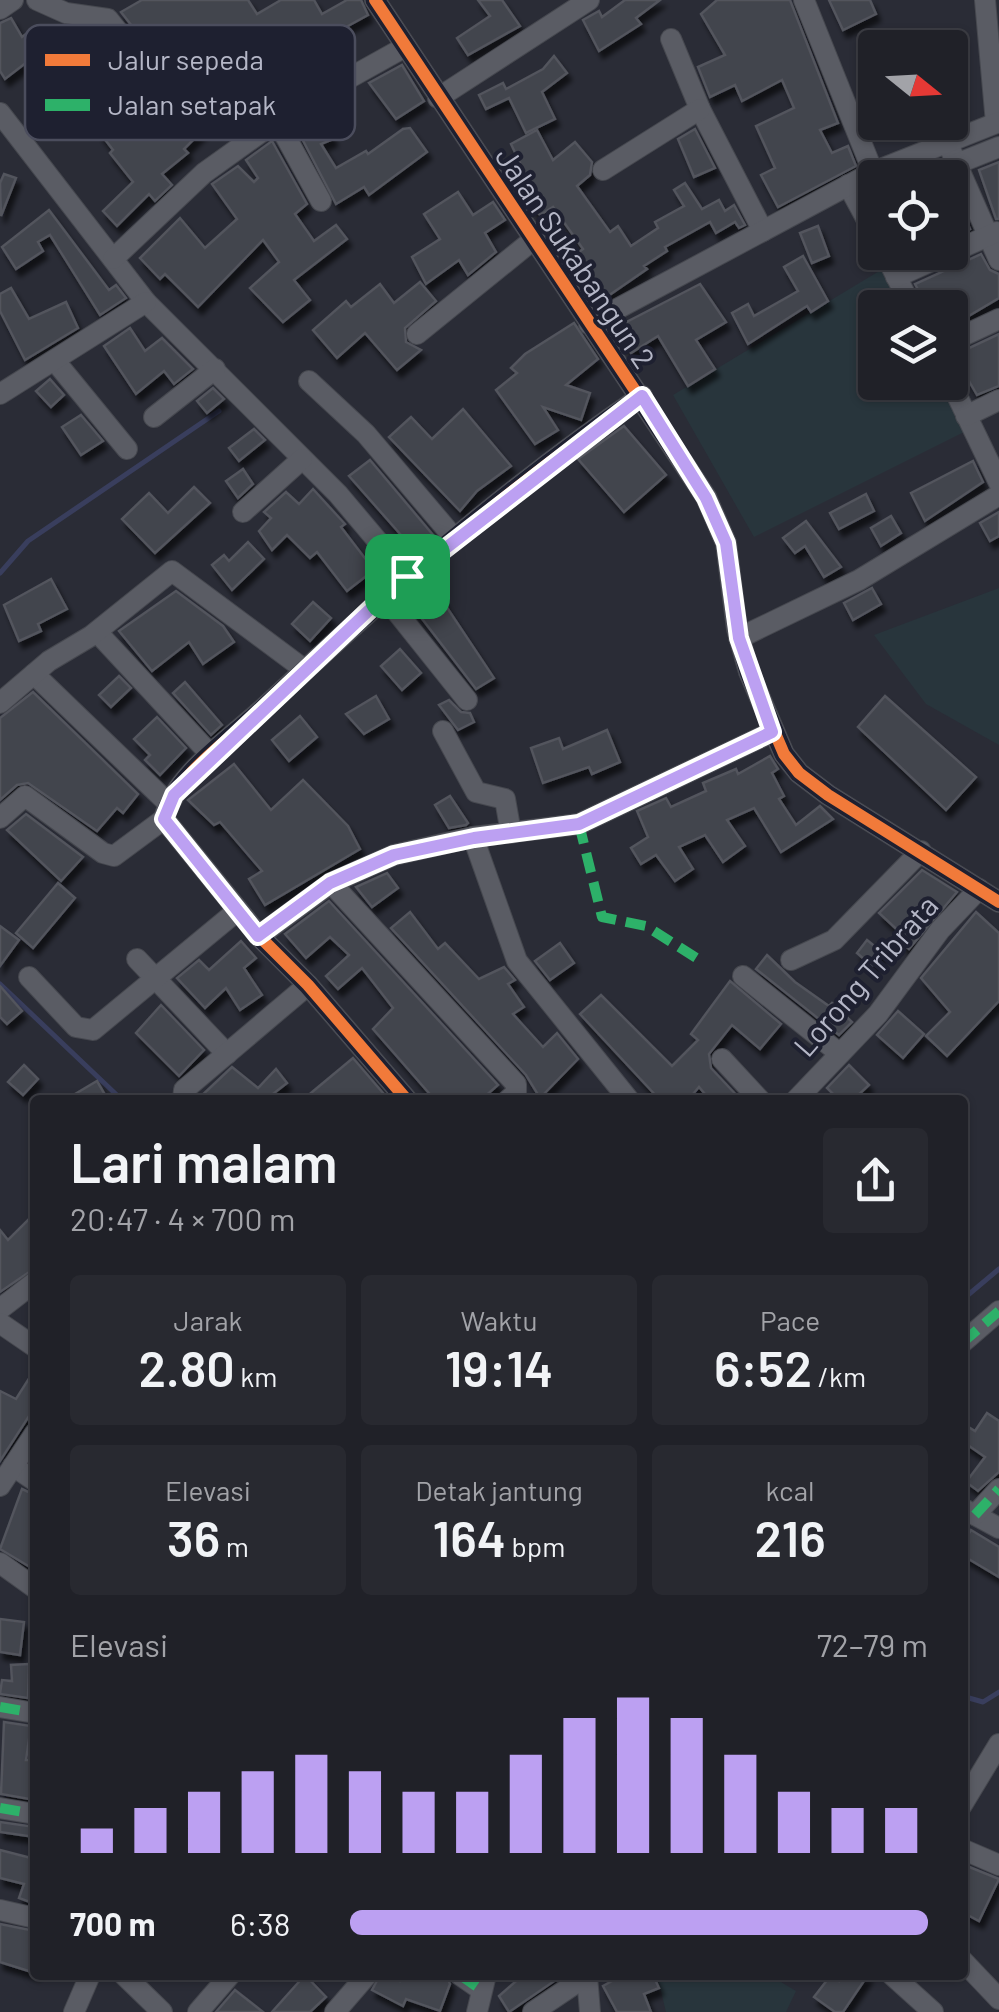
<!DOCTYPE html>
<html lang="id">
<head>
<meta charset="utf-8">
<style>
  body { margin:0; font-family:Barlow,sans-serif; background:#282930; color:#f1f3f6; height:100vh; display:flex; flex-direction:column; font-size:38px; white-space:nowrap }
  * { box-sizing:border-box; margin:0 }
  p { font-size:32px; color:#a2a3a8 }
  .icon { flex:none; width:55px; height:55px; fill:none; stroke:currentColor; stroke-width:2; stroke-linecap:round; stroke-linejoin:round }
  .map { position:relative; flex:1; overflow:hidden }
  .sheet { position:absolute; left:30px; top:1095px; width:938px; height:885px; display:flex; flex-direction:column; background:#202128; border-radius:10px; box-shadow:0 2px 8px #0004,0 0 0 2px #3d3e45 }
  .sheet>* { flex:none }
  .needle { width:65px; rotate:108deg }
  .controls { position:absolute; left:858px; top:30px; display:grid; gap:20px }
  .controls a { display:grid; place-items:center; width:110px; height:110px; border-radius:10px; background:#202128; box-shadow:0 2px 8px #0004,0 0 0 2px #3d3e45; font-size:50px }
  .pin { position:absolute; display:grid; place-items:center; width:85px; height:85px; color:#fff; margin:-42px; border-radius:20px; box-shadow:0 5px 15px #0006 }
  .round { display:grid; place-items:center; flex:none; width:105px; height:105px; border-radius:10px; background:#282930 }
  .summary { display:flex; align-items:center; justify-content:space-between; height:170px; padding:0 40px }
  h1 { font-size:55px; font-weight:600; line-height:75px }
  .figures { display:grid; grid-template-columns:repeat(3,1fr); gap:15px; height:170px; padding:10px 40px }
  .figures div { display:grid; align-content:center; border-radius:10px; background:#282930; text-align:center }
  .figures b { font-size:50px; font-weight:600 }
  .figures small { font-size:28px; font-weight:400 }
  .figures p { font-size:28px }
  .chart { height:280px; padding:20px 40px }
  .chart p { display:flex; justify-content:space-between }
  .chart svg { width:100%; height:180px; margin-top:10px; stroke:#bca0f2; stroke-width:6 }
  ul { padding:0 40px; list-style:none; font-size:32px }
  li { display:grid; grid-template-columns:160px 120px 1fr; align-items:center; height:75px }
  li i { height:25px; border-radius:12px; background:#bca0f2 }
  .map>svg:first-child { display:block }
  .green { fill:#28353c }
  .lines { fill:none; stroke-linecap:round; stroke-linejoin:round }
  .stream { stroke:#393e5d; stroke-width:5 }
  .building { fill:#43454d; stroke:#52545d; stroke-width:2.5; filter:url(#shadow) }
  .minor-casing { stroke:#46484f; stroke-width:22 }
  .minor { stroke:#5a5c64; stroke-width:20 }
  .quiet { stroke:#2db169; stroke-width:10; stroke-dasharray:20 10; stroke-linecap:butt }
  .cycleway-casing { stroke:#1e2030; stroke-width:19 }
  .cycleway { stroke:#f17a3a; stroke-width:12 }
  .route-casing { stroke:#fff; stroke-width:20 }
  .route { stroke:#bca0f2; stroke-width:12 }
  .labels { text-anchor:middle; dominant-baseline:central; stroke-width:8; stroke-linejoin:round; paint-order:stroke }
  .street-label { font-size:30px; fill:#b5b7c7; stroke:#1e2030 }
  .key { fill:#1e2030; stroke:#4b4d5d; stroke-width:2.5 }
  .key-label { font-size:28px; fill:#b5b7c7 }
</style>
</head>
<body>
<div class="map">
<svg width="999" height="2012" viewBox="0 0 999 2012">
  <defs>
    <filter id="shadow"><feDropShadow dx="4" dy="7" stdDeviation="2.5" flood-color="#0009"/></filter>
  </defs>
  <rect width="100%" height="100%" fill="#2a2c36"/>
  <g class="green">
    <path d="M881 270 902 307 875 308V382L944 383 970 429 754 537 673 395Z"/>
    <path d="M999 588V745L926 704 874 635Z"/>
    <path d="M657 1975H769L796 1991 786 2012H666Z"/>
  </g>
  <g class="lines">
    <g class="stream">
      <path d="M0 573 28 541 219 411"/>
      <path d="M0 984 122 1100"/>
      <path d="M962 1300 999 1269"/>
      <path d="M962 1696 983 1702 999 1692"/>
    </g>
  </g>
  <g class="building">
    <path d="M142 0H248L257 14 281 0H314L322 14 347 0H361L368 15 328 37 345 64 304 87 276 43 246 65 273 107 231 136 211 104 236 88 221 65 188 87 195 97 179 108 202 131 184 149 188 153 162 174 172 185 155 201 149 194 117 226 103 211 133 182 110 153 113 150 100 133 138 104 133 98 137 95 120 71 127 66 142 71 152 62 150 49 121 12Z"/>
    <path d="M478 0H502L520 26 468 55 457 38 490 16Z"/>
    <path d="M625 0H660L636 18 641 24 599 51 583 20 599 11 602 17Z"/>
    <path d="M717 0H790L838 123 820 130 832 153 848 146 856 166 778 207 761 175 775 168 756 126 794 108 782 80 742 101 735 85 710 97 698 67 725 55 701 14Z"/>
    <path d="M829 0H870L876 14 843 30Z"/>
    <path d="M11 18 22 37 26 34 40 52 5 79 0 71V23Z"/>
    <path d="M554 56 567 73 542 92 555 119 526 133 509 98 486 109 479 95 503 83 506 89 543 69Z"/>
    <path d="M402 65 424 101 396 119 369 83Z"/>
    <path d="M323 113 333 139 321 144 336 168 366 151 368 154 403 129 410 128 427 152 369 195 364 187 336 204 297 129Z"/>
    <path d="M695 129 715 168 694 177 678 139Z"/>
    <path d="M537 130 553 160 575 142 592 162 590 175 577 186 610 232 618 226 631 246 658 228 655 222 684 206 674 190 685 183 702 209 719 200 725 211 734 205 745 225 739 228 735 222 716 233 710 222 665 247 667 251 644 266 647 269 595 305 566 262 583 249 553 207 540 215 520 193 531 186 511 144Z"/>
    <path d="M272 141 307 204 295 214 314 241 336 225 347 239 294 280 310 300 283 322 250 288 279 262 263 240 198 307 165 274 160 279 140 258 180 218 205 248 237 219 212 184 238 166 254 182 258 178 246 160Z"/>
    <path d="M999 162V219H996L979 170Z"/>
    <path d="M4 174 16 178 1 216 0 183Z"/>
    <path d="M458 192 473 215 493 202 505 220 485 233 496 252 468 275 459 260 426 284 412 257 440 239 424 214Z"/>
    <path d="M960 205 970 229 950 238V210Z"/>
    <path d="M49 210 109 290 116 285 126 298 100 315 50 235 38 242 43 251 16 269 2 247Z"/>
    <path d="M818 226 829 256 812 263 800 233Z"/>
    <path d="M981 254 990 270 999 274V298L950 327V291L924 301 915 284Z"/>
    <path d="M803 256 828 301 811 312 807 306 748 344 732 313 748 304 754 316 798 291 784 267Z"/>
    <path d="M420 282 436 301 405 328 406 342 421 350 397 370 365 333 337 358 313 330 346 301 351 307 380 284 394 303Z"/>
    <path d="M700 284 726 322 696 340 715 369 688 386 658 336 631 353 615 328Z"/>
    <path d="M11 288 29 319 66 302 78 328 25 360 0 311V294Z"/>
    <path d="M574 323 598 359 566 385 590 393 581 420 543 407 558 430 535 444 496 390 517 373 511 368 525 354Z"/>
    <path d="M130 328 145 351 162 338 193 369 174 384 164 371 136 394 104 346Z"/>
    <path d="M999 334V386L977 395 954 355Z"/>
    <path d="M50 379 64 395 51 407 36 391Z"/>
    <path d="M213 388 224 399 207 413 197 401Z"/>
    <path d="M463 409 511 466 477 491 460 511 389 437 411 417 432 439Z"/>
    <path d="M81 415 103 441 81 455 62 427Z"/>
    <path d="M624 426 666 475 624 512 578 459Z"/>
    <path d="M254 429 265 440 239 461 229 448Z"/>
    <path d="M370 460 434 536 416 552 349 476Z"/>
    <path d="M973 461 983 482 925 521 911 493Z"/>
    <path d="M243 469 253 484 238 498 226 481Z"/>
    <path d="M194 487 210 503 155 553 122 519 149 493 168 513Z"/>
    <path d="M313 489 345 524 341 527 374 570 347 591 317 552 310 558 287 535 272 550 259 531 271 518 264 512 286 492 299 504Z"/>
    <path d="M866 494 874 511 839 529 830 513Z"/>
    <path d="M999 512V536L990 541 980 523Z"/>
    <path d="M891 516 901 533 881 546 871 528Z"/>
    <path d="M806 521 841 567 824 577 805 546 795 553 783 538Z"/>
    <path d="M248 542 264 559 232 590 212 565 224 555 229 561Z"/>
    <path d="M51 579 67 609 38 624 41 631 19 641 4 605Z"/>
    <path d="M428 579 494 678 476 689 406 598Z"/>
    <path d="M872 588 881 604 853 620 844 603Z"/>
    <path d="M176 591 223 626 234 642 203 664 189 642 152 671 119 631Z"/>
    <path d="M313 602 331 618 310 641 292 624Z"/>
    <path d="M400 649 421 673 402 690 381 666Z"/>
    <path d="M119 676 131 688 111 707 99 695Z"/>
    <path d="M185 682 222 725 211 735 173 693Z"/>
    <path d="M33 692 138 794 123 813 117 808 97 831 28 783 17 785 0 800V718Z"/>
    <path d="M376 696 389 719 364 734 346 714Z"/>
    <path d="M885 696 976 777 946 810 858 727Z"/>
    <path d="M449 700 461 712 470 713 474 722 458 730 439 705Z"/>
    <path d="M300 716 317 737 289 761 272 740Z"/>
    <path d="M157 717 186 748 160 775 145 760 150 755 134 739Z"/>
    <path d="M607 730 620 762 592 774 589 767 543 783 531 748 559 738 563 749Z"/>
    <path d="M770 756 778 769 772 773 784 796 779 799 796 825 820 806 833 819 781 852 754 808 727 820 745 846 723 862 705 835 679 847 693 869 675 881 656 855 641 864 631 848 648 837 637 811 666 798 671 807 706 791 703 783 736 769 738 774Z"/>
    <path d="M234 764 271 810 303 780 348 826 360 849 265 905 249 879 262 871 220 822 214 825 188 800Z"/>
    <path d="M450 796 468 823 466 825 449 828 435 805Z"/>
    <path d="M26 814 83 857 61 881 7 830Z"/>
    <path d="M922 870 957 892 909 949 902 943 906 938 879 913Z"/>
    <path d="M387 873 398 888 372 907 356 887Z"/>
    <path d="M58 883 75 898 33 948 16 933Z"/>
    <path d="M329 901 498 1085 481 1100H435L373 1029 393 1008 362 968 338 989 326 976 349 955 330 937 306 958 285 934Z"/>
    <path d="M410 912 438 949 445 943 479 979 504 967 515 980 508 984 524 1007 513 1014 543 1047 557 1033 578 1059 540 1098 526 1075 391 928Z"/>
    <path d="M976 912 999 933V1001L947 1056 926 1036 950 1012 921 978Z"/>
    <path d="M0 926 19 940 0 966Z"/>
    <path d="M867 940 883 953 872 966 857 953Z"/>
    <path d="M241 941 256 958 244 968 262 995 240 1010 226 988 205 1008 177 978 199 960 209 970Z"/>
    <path d="M560 943 574 963 550 980 535 961Z"/>
    <path d="M767 955 795 982 829 1006 832 1003 852 1022 839 1035 756 969Z"/>
    <path d="M730 981 781 1024 760 1049 732 1025 709 1054 711 1068 741 1100H710L699 1087 688 1100H660L580 1014 601 995 672 1066 698 1040 691 1034Z"/>
    <path d="M0 986 22 1011 7 1024 0 1017Z"/>
    <path d="M161 1005 204 1050 179 1076 136 1033Z"/>
    <path d="M898 1011 924 1034 903 1058 877 1035Z"/>
    <path d="M353 1058 389 1100H317L311 1093Z"/>
    <path d="M24 1065 38 1079 23 1095 8 1082Z"/>
    <path d="M849 1065 869 1085 853 1100H839L827 1088Z"/>
    <path d="M232 1067 258 1088 276 1069 287 1083 269 1097 272 1100H197Z"/>
    <path d="M97 1081 108 1100H65Z"/>
    <path d="M28 1220 35 1227V1268L0 1292V1230L8 1240Z"/>
    <path d="M35 1369V1407L0 1461V1391L16 1399Z"/>
    <path d="M987 1413 999 1421V1472L978 1491 966 1482 985 1457 962 1441V1423L975 1431Z"/>
    <path d="M22 1489 35 1495V1570L0 1549Z"/>
    <path d="M971 1530 999 1547V1577L962 1555V1544Z"/>
    <path d="M0 1619 24 1622 20 1655 0 1652Z"/>
    <path d="M29 1664 28 1698 0 1694 2 1680 12 1681 11 1665Z"/>
    <path d="M4 1722 31 1726 26 1760H35V1800L1 1794Z"/>
    <path d="M0 1822 35 1827V1837L0 1832Z"/>
    <path d="M0 1850 35 1859V1904L19 1898 24 1884 0 1878Z"/>
    <path d="M962 1864 999 1879 979 1921 962 1912Z"/>
    <path d="M0 1924 35 1931V1973L0 1962Z"/>
    <path d="M305 1975 326 1997 310 2012H272Z"/>
    <path d="M380 1975 400 1981 405 1975H446L450 1984 440 2011 406 1999 403 2006 372 1990Z"/>
    <path d="M523 1975H563L509 2012 499 1996Z"/>
    <path d="M623 1975H653L659 1988 644 1994 651 2012H617L603 1986Z"/>
    <path d="M831 1975 839 1981 843 1975H868L843 2012H835L814 1997Z"/>
    <path d="M235 1990 263 2012H216Z"/>
  </g>
  <g class="lines">
    <g class="minor-casing">
      <g id="minor">
        <path d="M37 0 66 13 108 19 139 58"/>
        <path d="M375 0 706 497 726 543 737 629 749 672 784 754 799 773 828 795 999 902"/>
        <path d="M804 0 873 172"/>
        <path d="M985 0 996 123"/>
        <path d="M0 9 13 0"/>
        <path d="M671 39 700 109 763 231"/>
        <path d="M438 98 589 0"/>
        <path d="M0 113 146 302 338 494 407 576"/>
        <path d="M277 121 321 201"/>
        <path d="M948 144 999 260"/>
        <path d="M603 170 700 109"/>
        <path d="M921 178 999 147"/>
        <path d="M848 185 875 235"/>
        <path d="M884 252 912 308"/>
        <path d="M113 259 204 173 292 110 405 47"/>
        <path d="M896 277 997 232"/>
        <path d="M589 324 873 172 999 122"/>
        <path d="M417 334 533 240"/>
        <path d="M950 342 999 319"/>
        <path d="M55 361 127 449"/>
        <path d="M309 381 366 434 455 539"/>
        <path d="M950 381 999 483"/>
        <path d="M0 394 146 302"/>
        <path d="M966 416 999 400"/>
        <path d="M154 417 215 369"/>
        <path d="M243 512 302 459"/>
        <path d="M384 596 467 700"/>
        <path d="M97 632 211 755"/>
        <path d="M739 638 859 580 999 495"/>
        <path d="M34 674 169 804"/>
        <path d="M0 703 49 661 91 636 172 571 305 670"/>
        <path d="M443 731 476 792 505 799 511 833"/>
        <path d="M0 818 25 796 103 853 114 856 164 819"/>
        <path d="M473 837 517 961 629 1100"/>
        <path d="M331 883 516 1084V1093L508 1100"/>
        <path d="M259 936 331 883 394 855 473 837 579 824 772 732"/>
        <path d="M137 959 227 1054"/>
        <path d="M791 960 834 940 921 851"/>
        <path d="M743 976 839 1053"/>
        <path d="M29 977 76 1027 93 1030 237 911"/>
        <path d="M722 1059 760 1100"/>
        <path d="M183 1100 184 1090 308 985"/>
        <path d="M407 1100 308 985 259 936 164 819C175 774 232 738 265 707 384 596 507 488 642 396"/>
        <path d="M796 1100 878 1014 940 930 979 889"/>
        <path d="M0 1309 35 1282"/>
        <path d="M0 1323 35 1347"/>
        <path d="M962 1343 999 1311"/>
        <path d="M13 1466 35 1481"/>
        <path d="M0 1486 35 1433"/>
        <path d="M962 1508 999 1528"/>
        <path d="M975 1515 999 1489"/>
        <path d="M0 1563 35 1588"/>
        <path d="M0 1707 35 1713"/>
        <path d="M962 1805 999 1744"/>
        <path d="M0 1808 35 1814"/>
        <path d="M962 1849 999 1865"/>
        <path d="M0 1910 35 1918"/>
        <path d="M962 1960 999 1999"/>
        <path d="M124 1975 162 2012"/>
        <path d="M460 1975 480 1989"/>
        <path d="M892 1975 933 2012"/>
        <path d="M587 1976 590 2012"/>
        <path d="M74 2012 90 1975"/>
        <path d="M198 2012 230 1975"/>
        <path d="M335 2012 367 1975"/>
        <path d="M477 2012 486 1975"/>
        <path d="M533 2012 588 1975"/>
      </g>
    </g>
    <use href="#minor" class="minor"/>
    <g class="quiet">
      <path d="M579 824 602 917 646 926 701 961"/>
      <path d="M962 1343 999 1311"/>
      <path d="M975 1515 999 1489"/>
      <path d="M0 1707 35 1713"/>
      <path d="M0 1808 35 1814"/>
      <path d="M460 1975 480 1989"/>
    </g>
    <g class="cycleway-casing">
      <g id="cycleway">
        <path d="M375 0 706 497 726 543 737 629 749 672 784 754 799 773 828 795 999 902"/>
        <path d="M407 1100 308 985 259 936 164 819C175 774 232 738 265 707 384 596 507 488 642 396"/>
      </g>
    </g>
    <use href="#cycleway" class="cycleway"/>
  </g>
  <g class="lines">
    <g class="route-casing">
      <path id="route" d="M642 396 706 498 726 543 739 638 772 732 579 824 474 838 394 855 330 883 258 936 164 819 174 795 384 596Z"/>
    </g>
    <use href="#route" class="route"/>
  </g>
  <g class="labels">
    <g class="street-label">
      <text transform="translate(576 257) rotate(56)">Jalan Sukabangun 2</text>
      <text transform="translate(865 975) rotate(-49)">Lorong Tribrata</text>
    </g>
  </g>
  <rect x="25" y="25" width="330" height="115" rx="15" class="key"/>
  <rect x="45" y="54" width="45" height="12" fill="#f17a3a"/>
  <rect x="45" y="99" width="45" height="12" fill="#2db169"/>
  <g class="key-label">
    <text x="108" y="70">Jalur sepeda</text>
    <text x="108" y="115">Jalan setapak</text>
  </g>
</svg>
<div class="controls">
<a><svg class="needle" viewBox="-14 -14 28 28"><path d="M0-13l5 13h-10z" fill="#e53935"/><path d="M0 13l5-13h-10z" fill="#a2a3a8"/></svg></a>
<a><svg class="icon" aria-label="locate" viewBox="0 0 24 24"><circle cx="12" cy="12" r="6"/><path d="M12 2v4M12 18v4M2 12h4M18 12h4"/></svg></a>
<a><svg class="icon" aria-label="layers" viewBox="0 0 24 24"><path d="M12 4l9 5-9 5-9-5zM3 14l9 5 9-5"/></svg></a>
</div>
<div class="pin" style="left:407px;top:576px;background:#1e9e55"><svg class="icon" aria-label="arrive" viewBox="0 0 24 24"><path d="M6 21V4h12l-3 4 3 4H6"/></svg></div>
<section class="sheet">
<div class="summary"><div><h1>Lari malam</h1><p>20:47 · 4 × 700 m</p></div><a class="round"><svg class="icon" aria-label="share" viewBox="0 0 24 24"><path d="M12 15V3M7 8l5-5 5 5M5 13v7h14v-7"/></svg></a></div>
<div class="figures">
<div><p>Jarak</p><b>2.80<small> km</small></b></div>
<div><p>Waktu</p><b>19:14</b></div>
<div><p>Pace</p><b>6:52<small> /km</small></b></div>
</div>
<div class="figures">
<div><p>Elevasi</p><b>36<small> m</small></b></div>
<div><p>Detak jantung</p><b>164<small> bpm</small></b></div>
<div><p>kcal</p><b>216</b></div>
</div>
<div class="chart"><p><span>Elevasi</span>72–79 m</p>
<svg viewBox="0 0 160 44" preserveAspectRatio="none"><path d="M5 44V38M15 44V33M25 44V29M35 44V24M45 44V20M55 44V24M65 44V29M75 44V29M85 44V20M95 44V11M105 44V6M115 44V11M125 44V20M135 44V29M145 44V33M155 44V33"/></svg>
</div>
<ul>
<li><b>700 m</b>6:38<i style="width:100%"></i></li>
</ul>
</section>
</div>
</body>
</html>
